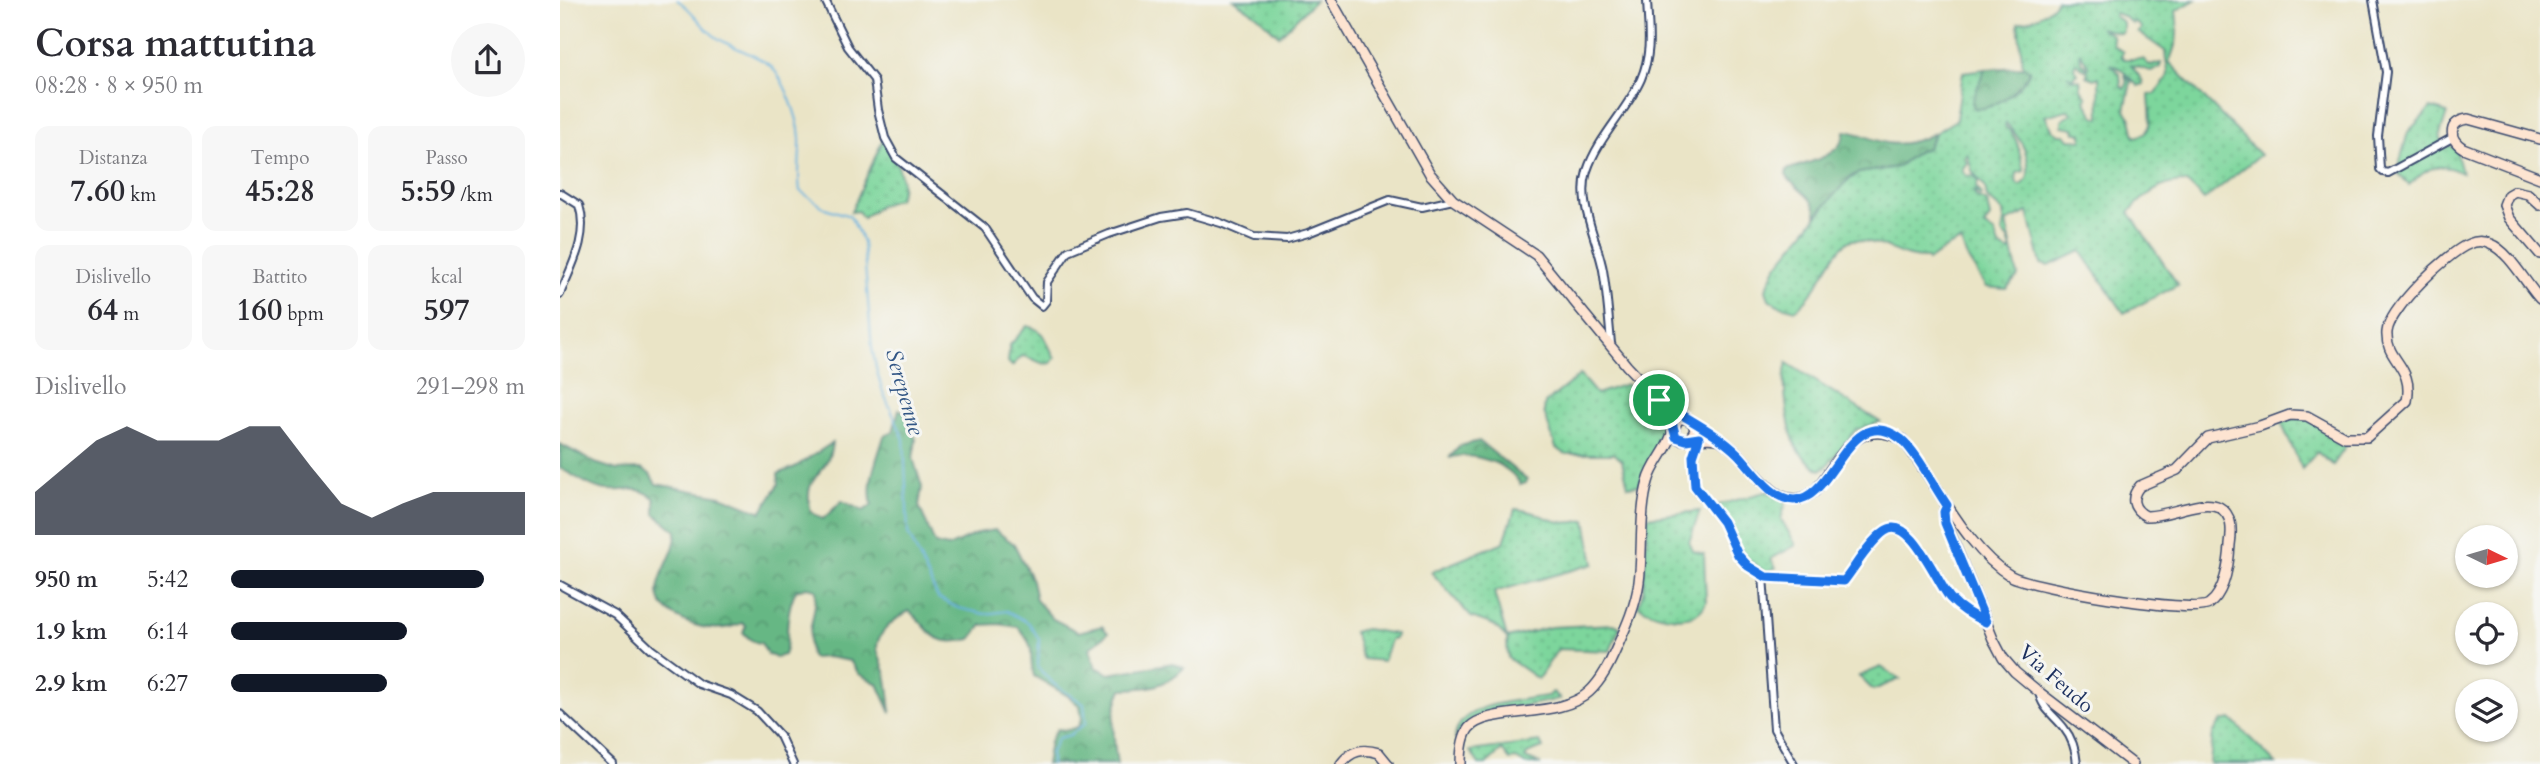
<!DOCTYPE html>
<html lang="it">
<head>
<meta charset="utf-8">
<style>
  body { margin:0; font-family:Cardo,serif; background:#f7f7f7; color:#2b2b33; height:100vh; display:flex; flex-direction:column; font-size:26px; white-space:nowrap }
  * { box-sizing:border-box; margin:0 }
  p { font-size:23px; color:#7c7c81 }
  .icon { flex:none; width:38px; height:38px; fill:none; stroke:currentColor; stroke-width:2; stroke-linecap:round; stroke-linejoin:round }
  .map { position:relative; flex:1; overflow:hidden }
  .sheet { display:flex; flex-direction:column; background:#fff; width:560px }
  .sheet>* { flex:none }
  .needle { width:46px; rotate:95deg }
  .buttons { position:absolute; left:1895px; top:525px; display:grid; gap:14px }
  .buttons a { display:grid; place-items:center; width:63px; height:63px; border-radius:50%; background:#fff; box-shadow:0 2px 5px #0004; font-size:35px }
  .pin { position:absolute; display:grid; place-items:center; width:60px; height:60px; color:#fff; margin:-30px; border:4px solid #fff; border-radius:50%; box-shadow:0 2px 7px #0007 }
  .round { display:grid; place-items:center; flex:none; width:74px; height:74px; border-radius:37px; background:#f7f7f7 }
  .headline { display:flex; align-items:center; justify-content:space-between; height:119px; padding:0 35px }
  h1 { font-size:38px; font-weight:600; line-height:52px }
  .stats { display:grid; grid-template-columns:repeat(3,1fr); gap:10px; height:119px; padding:7px 35px }
  .stats div { display:grid; align-content:center; border-radius:14px; background:#f7f7f7; text-align:center }
  .stats b { font-size:30px; font-weight:600 }
  .stats small { font-size:19px; font-weight:400 }
  .stats p { font-size:19px }
  .chart { height:196px; padding:14px 35px }
  .chart p { display:flex; justify-content:space-between }
  .chart svg { width:100%; height:126px; margin-top:7px; fill:#111827; opacity:.7 }
  ul { padding:0 35px; list-style:none; font-size:23px }
  li { display:grid; grid-template-columns:112px 84px 1fr; align-items:center; height:52px }
  li i { height:18px; border-radius:9px; background:#111827 }
  main { display:flex; flex:1; min-height:0 }
  .map>svg:first-child { display:block }
  .grass { fill:url(#grass-dots); stroke:#4c827d; stroke-width:2; fill-rule:evenodd }
  .forest { fill:url(#forest-crowns); stroke:#407371; stroke-width:2 }
  .lines { fill:none; stroke-linecap:round; stroke-linejoin:round }
  .stream { stroke:#67b2df; stroke-width:2 }
  .street-casing { stroke:#3a4a6e; stroke-width:10 }
  .secondary-casing { stroke:#3a4a6e; stroke-width:12 }
  .street { stroke:#fff; stroke-width:6 }
  .secondary { stroke:#fde4d1; stroke-width:9 }
  .route-casing { stroke:#fff; stroke-width:14 }
  .route { stroke:#1a73e8; stroke-width:9 }
  .labels { text-anchor:middle; dominant-baseline:central; stroke-width:6; stroke-linejoin:round; paint-order:stroke }
  .street-label { font-size:21px; fill:#1b2f5e; stroke:#f6f6f2 }
  .water-label { font-size:23px; font-style:italic; fill:#325685; stroke:#f6f6f2 }
</style>
</head>
<body>
<main>
<section class="sheet">
<div class="headline"><div><h1>Corsa mattutina</h1><p>08:28 · 8 × 950 m</p></div><a class="round"><svg class="icon" aria-label="share" viewBox="0 0 24 24"><path d="M12 15V3M7 8l5-5 5 5M5 13v7h14v-7"/></svg></a></div>
<div class="stats">
<div><p>Distanza</p><b>7.60<small> km</small></b></div>
<div><p>Tempo</p><b>45:28</b></div>
<div><p>Passo</p><b>5:59<small> /km</small></b></div>
</div>
<div class="stats">
<div><p>Dislivello</p><b>64<small> m</small></b></div>
<div><p>Battito</p><b>160<small> bpm</small></b></div>
<div><p>kcal</p><b>597</b></div>
</div>
<div class="chart"><p><span>Dislivello</span>291–298 m</p>
<svg viewBox="0 0 160 44" preserveAspectRatio="none"><path d="M0 44V29L10 20L20 11L30 6L40 11L50 11L60 11L70 6L80 6L90 20L100 33L110 38L120 33L130 29L140 29L150 29L160 29V44z"/></svg>
</div>
<ul>
<li><b>950 m</b>5:42<i style="width:86%"></i></li>
<li><b>1.9 km</b>6:14<i style="width:60%"></i></li>
<li><b>2.9 km</b>6:27<i style="width:53%"></i></li>
</ul>
</section>
<div class="map">
<svg width="1980" height="764" viewBox="0 0 1980 764">
  <defs>
    <pattern id="grass-dots" width="8" height="8" patternUnits="userSpaceOnUse" patternTransform="scale(1.75)"><rect width="8" height="8" fill="#7dd69c"/><path d="M2 2h.1M6 6h.1" fill="none" stroke="#6bb889" stroke-width="1.8" stroke-linecap="round"/></pattern>
    <pattern id="forest-crowns" width="20" height="18" patternUnits="userSpaceOnUse" patternTransform="scale(1.75)"><rect width="20" height="18" fill="#66b784"/><path d="M2 6a3 3 0 1 1 6 0M12 15a3 3 0 1 1 6 0" fill="none" stroke="#53956f"/></pattern>
  </defs>
  <rect width="100%" height="100%" fill="#f6f6f2"/>
  <filter id="ink" filterUnits="userSpaceOnUse"><feTurbulence type="fractalNoise" baseFrequency=".0143" numOctaves="2"/><feDisplacementMap in="SourceGraphic" scale="14" xChannelSelector="R" yChannelSelector="G"/><feConvolveMatrix kernelMatrix="1 2 1 2 8 2 1 2 1" color-interpolation-filters="sRGB"/></filter>
  <filter id="wash" filterUnits="userSpaceOnUse"><feTurbulence type="fractalNoise" baseFrequency=".00686" numOctaves="4" result="noise"/><feDisplacementMap in="SourceGraphic" scale="28" xChannelSelector="R" yChannelSelector="G"/><feGaussianBlur stdDeviation="1.57" result="paint"/><feColorMatrix in="noise" values="0 0 0 0 0 0 0 0 0 0 0 0 0 0 0 0 0 1.4 0 .05"/><feComposite in="paint" operator="in"/></filter>
  <g filter="url(#wash)">
    <rect width="100%" height="100%" fill="#eae4c6"/>
    <g class="grass">
      <path d="M674 0H755L719 36 698 16Z"/>
      <path d="M1497 0H1635L1616 11C1619 31 1617 44 1609 62L1700 155 1644 200 1626 182C1601 182 1585 195 1569 212L1618 285 1564 313 1521 251 1489 266 1481 264 1468 212 1446 222 1458 276 1446 289 1426 287 1406 256 1401 241 1387 247 1368 261 1367 258C1348 259 1337 251 1320 245 1313 243 1295 237 1289 241 1274 250 1262 280 1251 294 1247 300 1241 305 1236 310L1218 305 1209 299 1206 289 1216 267 1282 185 1299 173 1337 167 1357 152 1367 148 1375 133 1396 120 1403 72 1425 69 1412 102 1440 101 1467 77 1470 70 1463 67 1458 23C1473 20 1489 13 1497 0ZM1555 13 1563 16 1573 24 1574 21 1582 28 1578 32 1605 51C1607 78 1615 70 1595 94L1589 95C1589 111 1598 133 1575 137L1571 119 1565 110 1571 82 1565 76 1567 84 1564 89 1561 86 1560 74 1551 64 1561 69 1578 86 1583 84 1582 80 1571 65 1591 71 1600 67 1601 63 1589 65 1583 59H1564L1561 56 1563 52 1553 45 1552 35 1540 28 1560 33 1563 31V22L1554 16ZM1520 52 1528 65 1527 76 1534 79 1539 77 1540 118 1534 116 1525 100 1527 97 1521 89 1520 80 1512 79 1507 75 1512 78 1518 73 1514 67 1516 63 1525 70 1526 68 1525 64 1521 63ZM1507 110 1512 113 1502 120V126L1514 128 1515 133H1522V140L1509 139 1505 134H1499L1492 129 1485 116ZM1446 123C1461 138 1472 158 1467 179L1461 185 1457 184 1456 179 1457 173 1464 171C1459 155 1460 138 1445 126ZM1407 153 1412 171 1425 187 1427 198 1443 212 1444 221 1442 233 1448 239 1451 250 1449 252 1439 246 1435 234 1424 225 1430 218 1427 202 1416 197 1413 190 1420 196 1422 194 1416 188 1418 182 1413 175 1406 176 1402 169 1407 163 1405 157Z"/>
      <path d="M1871 108 1887 113 1880 135 1881 140 1896 149 1902 173C1876 160 1869 168 1849 185L1837 172 1848 132Z"/>
      <path d="M324 137C333 156 349 178 338 199L319 206 303 218 298 211 291 212Z"/>
      <path d="M467 326C486 330 486 343 495 358L491 363C480 366 473 357 462 356L452 366 448 362 450 345Z"/>
      <path d="M1227 363 1320 422 1296 430 1266 467 1260 470C1251 463 1241 456 1236 446 1228 429 1221 380 1227 363Z"/>
      <path d="M1020 375 1036 394 1066 384 1083 398 1094 402 1103 413 1106 422 1104 445 1098 452 1090 457 1079 485 1068 486 1062 461 1055 454H1006L996 448 984 412 985 403Z"/>
      <path d="M1746 417 1787 445 1773 465 1757 452 1742 469 1720 420Z"/>
      <path d="M1208 491 1226 503 1221 519 1236 545 1211 559 1216 568 1206 572C1175 556 1174 532 1158 505Z"/>
      <path d="M955 509C985 511 992 529 1026 520L1034 564 934 592 947 638 991 627 1054 624 1060 627 1050 651 998 649 978 679 948 658 947 638 934 625 911 617 871 572 944 542Z"/>
      <path d="M1140 511 1129 542 1133 551 1144 554 1146 602C1136 628 1096 616 1078 606L1083 592 1088 517Z"/>
      <path d="M805 629 836 634 835 638 830 640 823 661 803 659C797 650 799 640 793 632Z"/>
      <path d="M1321 667 1340 679 1313 690 1299 676Z"/>
      <path d="M993 692 1000 699 921 714 908 722 895 738C897 702 959 701 987 696Z"/>
      <path d="M1671 719 1716 764H1650L1653 733 1662 721Z"/>
      <path d="M980 742 983 748 967 754 965 758 981 764H965L956 759 950 760 942 750 926 764H919L910 751Z"/>
    </g>
    <g class="forest">
      <path d="M1463 67 1470 70C1464 87 1433 112 1414 108L1412 102 1425 69Z"/>
      <path d="M1284 131C1299 132 1312 140 1327 143 1343 146 1361 140 1375 133L1367 148 1357 152 1337 167 1299 173 1290 177 1256 216C1258 198 1234 189 1226 175L1227 170C1245 163 1285 156 1284 131Z"/>
      <path d="M339 409 348 415 356 440 353 458 362 487 359 506 375 544 388 547 418 533 435 530 454 544 472 580 476 600 493 619 518 632 542 626 548 633 530 648 536 667 549 674 613 663 624 668C603 688 589 688 562 689 550 715 553 736 557 764H486L490 741 497 729 508 730 518 727 522 719 520 706 508 696 474 676C466 651 480 653 458 627L439 624 422 625 411 639C371 648 374 632 349 611 336 618 312 635 318 653 321 662 325 669 327 679 329 690 330 702 331 713L318 684 299 674 290 661 267 657 252 658C243 638 258 611 256 589L247 587 236 590C231 600 229 609 228 619 226 631 229 644 224 655L217 657 208 655 201 643C192 642 189 639 183 632L186 626 182 623C164 631 147 630 129 623 67 598 118 565 116 531L95 514V499C77 482 62 494 41 489 25 485 14 475 0 468V444L35 463 57 470 81 469 90 474 96 484 161 496 201 512 219 484 218 474 235 467 272 443C268 479 241 472 251 512L263 519 282 501 303 511 312 505C306 482 318 458 324 436L333 432Z"/>
      <path d="M919 441 967 480 966 483 960 485C952 464 909 450 889 458L900 446Z"/>
    </g>
    <g class="lines">
      <path class="stream" d="M117 0C133 9 140 26 156 37 172 48 193 53 208 64 224 76 239 119 240 138 241 156 237 173 240 191L265 208 290 216 303 242 312 348 317 372 323 392 344 439 348 533 378 598 398 608 425 614 447 611 469 623 479 639 478 668 494 684 524 704 526 723 510 735 498 738 491 752V764"/>
    </g>
  </g>
  <g filter="url(#ink)">
    <g class="lines">
      <g class="street-casing">
        <g id="street">
          <path d="M265 0 288 47 314 80 318 110 325 138 336 158 425 228 472 298 482 306 486 301 487 282 508 251 549 234 601 217 627 213 661 223 694 237 727 239 748 233 830 200 862 207 893 200"/>
          <path d="M1813 0 1826 72 1818 136 1820 169 1823 172 1828 173 1892 138"/>
          <path d="M0 193 19 205C29 236 12 265 0 294"/>
          <path d="M1051 344C1049 319 1047 294 1043 270 1037 238 1017 204 1027 171 1038 137 1067 111 1081 79 1093 51 1088 28 1087 0"/>
          <path d="M1139 438 1133 456 1135 486 1163 522 1178 555 1188 566 1206 577 1284 581C1295 567 1310 541 1325 531 1351 513 1377 583 1390 598 1399 608 1414 617 1426 622"/>
          <path d="M1203 576 1214 729 1234 764"/>
          <path d="M0 585 55 615 91 649 139 684 171 695 197 711 220 736 233 764"/>
          <path d="M1479 692C1482 709 1494 715 1504 728 1512 738 1516 751 1517 764"/>
          <path d="M0 714 53 764"/>
        </g>
      </g>
      <g class="secondary-casing">
        <g id="secondary">
          <path d="M771 0 870 174 893 200 976 255 1067 366 1099 400 1114 426"/>
          <path d="M1980 139 1908 119C1888 121 1888 139 1903 148L1980 178"/>
          <path d="M1980 205 1968 194 1955 191 1948 195 1944 205 1949 218 1980 254"/>
          <path d="M1133 423C1147 432 1163 440 1175 451 1197 471 1221 518 1255 491 1281 459 1294 416 1342 439 1375 479 1406 550 1451 576 1471 587 1634 615 1649 604 1665 593 1669 562 1670 545 1672 531 1673 515 1659 507 1641 498 1607 517 1586 516 1572 509 1570 497 1580 486L1617 470 1648 438 1700 426 1730 415 1747 416 1785 437H1807L1847 401C1854 365 1825 361 1827 332 1829 309 1888 252 1909 244 1916 241 1924 241 1930 244 1949 251 1966 284 1980 299"/>
          <path d="M1130 439 1135 430 1133 423 1125 418 1118 420 1113 430 1119 439C1130 442 1143 436 1156 439"/>
          <path d="M1386 505 1384 512 1386 523 1433 639 1443 658 1455 672 1479 692 1573 764"/>
          <path d="M781 764C791 750 803 748 819 753L828 764"/>
          <path d="M901 764C901 753 902 737 909 728 928 706 1001 719 1029 692 1042 680 1050 663 1057 647 1066 627 1076 605 1079 582 1083 551 1079 512 1088 482 1093 462 1109 450 1113 430"/>
        </g>
      </g>
      <use href="#street" class="street"/>
      <use href="#secondary" class="secondary"/>
    </g>
  </g>
  <g class="lines" filter="url(#ink)">
    <g class="route-casing">
      <path id="route" d="M1099 400C1124 418 1156 432 1178 454 1193 469 1210 499 1234 500 1275 500 1288 399 1341 439 1356 451 1375 488 1387 505L1384 512 1385 523 1426 622C1414 617 1399 608 1390 598 1377 583 1350 513 1325 531 1310 541 1295 567 1284 581L1206 577 1188 566 1178 555 1163 522 1135 486 1133 456 1139 438 1126 440 1116 437 1111 419Z"/>
    </g>
    <use href="#route" class="route"/>
  </g>
  <g class="labels">
    <g class="street-label">
      <text transform="translate(1496 679) rotate(41)">Via Feudo</text>
    </g>
    <g class="water-label">
      <text transform="translate(345 392) rotate(74)">Serepenne</text>
    </g>
  </g>
</svg>
<div class="buttons">
<a><svg class="needle" viewBox="-14 -14 28 28"><path d="M0-13l5 13h-10z" fill="#e53935"/><path d="M0 13l5-13h-10z" fill="#7c7c81"/></svg></a>
<a><svg class="icon" aria-label="locate" viewBox="0 0 24 24"><circle cx="12" cy="12" r="6"/><path d="M12 2v4M12 18v4M2 12h4M18 12h4"/></svg></a>
<a><svg class="icon" aria-label="layers" viewBox="0 0 24 24"><path d="M12 4l9 5-9 5-9-5zM3 14l9 5 9-5"/></svg></a>
</div>
<div class="pin" style="left:1099px;top:400px;background:#1e9e55"><svg class="icon" aria-label="arrive" viewBox="0 0 24 24"><path d="M6 21V4h12l-3 4 3 4H6"/></svg></div>
</div>
</main>
</body>
</html>
